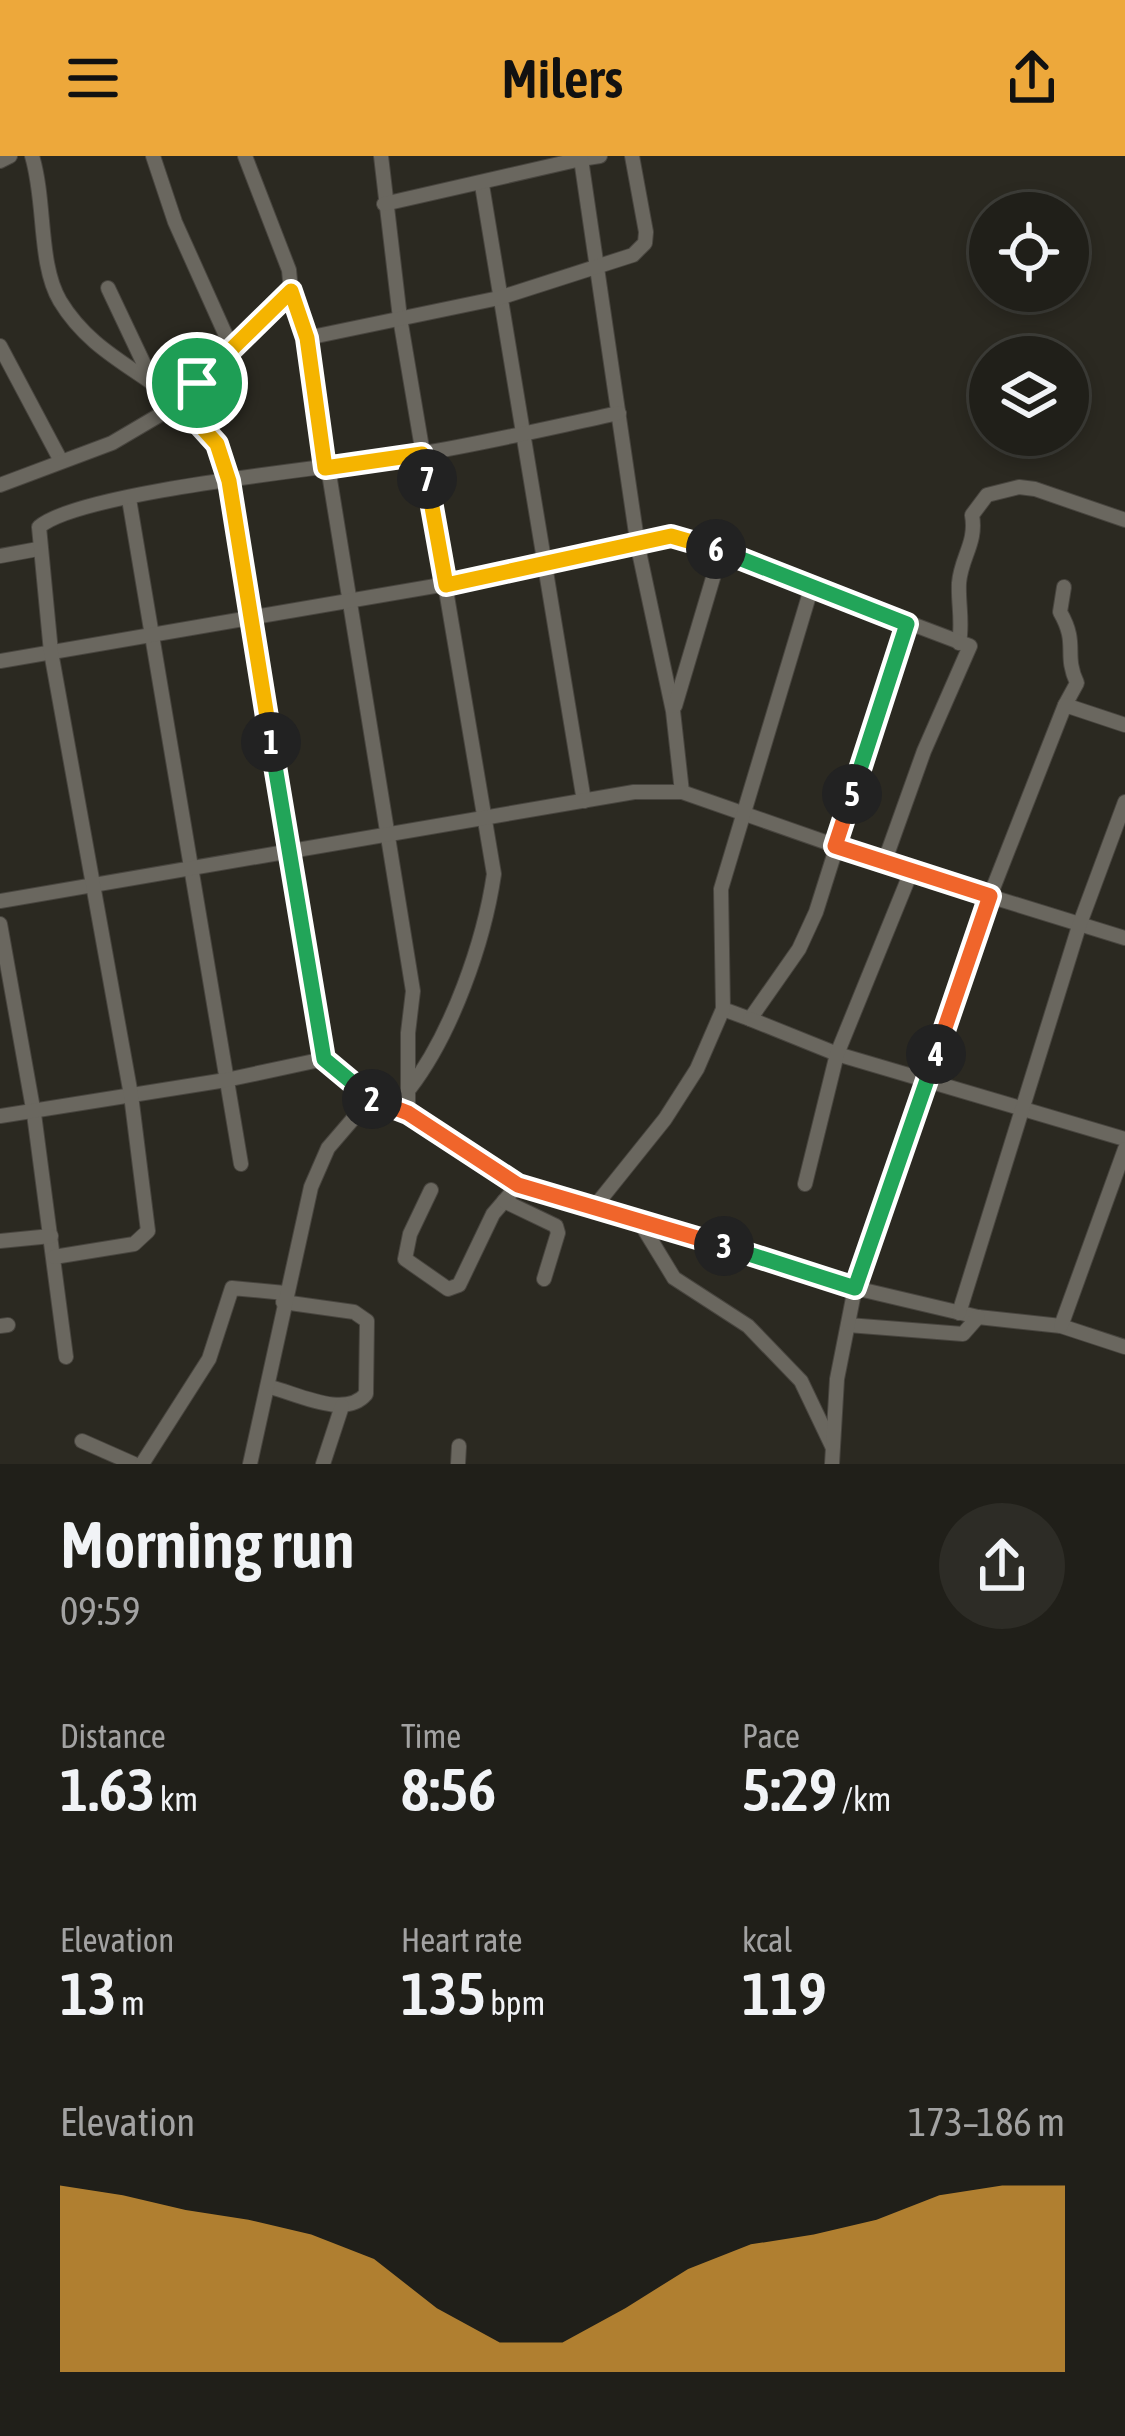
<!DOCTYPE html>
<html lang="en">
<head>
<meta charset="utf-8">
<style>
  body { margin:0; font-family:"Asap Condensed",sans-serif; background:#2d2c26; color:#f1f3f6; height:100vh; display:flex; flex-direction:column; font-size:45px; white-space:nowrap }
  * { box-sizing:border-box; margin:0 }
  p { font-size:39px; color:#a2a2a2 }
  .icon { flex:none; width:66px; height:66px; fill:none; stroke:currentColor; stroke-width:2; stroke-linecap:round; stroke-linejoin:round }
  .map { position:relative; height:1308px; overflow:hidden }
  .panel { display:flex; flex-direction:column; background:#201f19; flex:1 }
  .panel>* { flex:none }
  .fabs { position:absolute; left:969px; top:36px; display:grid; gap:24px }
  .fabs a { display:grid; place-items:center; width:120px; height:120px; border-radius:50%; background:#201f19; box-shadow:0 6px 18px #0003,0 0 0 3px #3d3d38; font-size:60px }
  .pin { position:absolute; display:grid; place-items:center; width:102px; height:102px; color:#fff; margin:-51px; border:6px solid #fff; border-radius:50%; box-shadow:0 3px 12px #0007 }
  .km { position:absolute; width:60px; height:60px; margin:-30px; border-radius:50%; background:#222; color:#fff; font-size:33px; line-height:60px; text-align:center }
  .round { display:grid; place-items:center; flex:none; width:126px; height:126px; border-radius:63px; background:#2d2c26 }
  .headline { display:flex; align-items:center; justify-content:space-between; height:204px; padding:0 60px }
  h1 { font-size:66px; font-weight:600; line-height:90px }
  .metrics { display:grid; grid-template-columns:repeat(3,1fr); gap:18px; height:204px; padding:12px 60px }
  .metrics div { display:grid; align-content:center }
  .metrics b { font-size:60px; font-weight:600 }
  .metrics small { font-size:33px; font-weight:400 }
  .metrics p { font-size:33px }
  .chart { height:336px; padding:24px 60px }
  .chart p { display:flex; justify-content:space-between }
  .chart svg { width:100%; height:216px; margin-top:12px; fill:#eda83b; opacity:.7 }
  header { display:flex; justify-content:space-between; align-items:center; height:156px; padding:0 60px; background:#eda83b; color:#111; font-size:54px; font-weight:600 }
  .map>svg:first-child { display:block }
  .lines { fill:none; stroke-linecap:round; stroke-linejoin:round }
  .street-casing { stroke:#48453f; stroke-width:16 }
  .street { stroke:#6a675f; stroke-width:14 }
  .split-1-casing { stroke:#fff; stroke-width:24 }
  .split-2-casing { stroke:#fff; stroke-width:24 }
  .split-3-casing { stroke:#fff; stroke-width:24 }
  .split-4-casing { stroke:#fff; stroke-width:24 }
  .split-5-casing { stroke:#fff; stroke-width:24 }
  .split-6-casing { stroke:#fff; stroke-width:24 }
  .split-7-casing { stroke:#fff; stroke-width:24 }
  .split-8-casing { stroke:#fff; stroke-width:24 }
  .split-1 { stroke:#f5b400; stroke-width:15 }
  .split-2 { stroke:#22a559; stroke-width:15 }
  .split-3 { stroke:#f0652b; stroke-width:15 }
  .split-4 { stroke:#22a559; stroke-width:15 }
  .split-5 { stroke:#f0652b; stroke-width:15 }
  .split-6 { stroke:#22a559; stroke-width:15 }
  .split-7 { stroke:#f5b400; stroke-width:15 }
  .split-8 { stroke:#f5b400; stroke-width:15 }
</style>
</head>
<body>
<header><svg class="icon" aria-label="menu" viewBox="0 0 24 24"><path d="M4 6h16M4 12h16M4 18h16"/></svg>Milers<svg class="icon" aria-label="share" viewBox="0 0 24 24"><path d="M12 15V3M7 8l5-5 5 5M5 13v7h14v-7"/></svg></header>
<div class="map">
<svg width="1125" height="1308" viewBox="0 0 1125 1308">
  <rect width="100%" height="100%" fill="#2b2921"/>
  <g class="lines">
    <g class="street-casing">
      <g id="street">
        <path d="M32 0C46 46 38 108 60 145 107 223 194 220 229 325L324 903 371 942 408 957 518 1029 855 1132 978 1161 1061 1170 1125 1191"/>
        <path d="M153 0 175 66 232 193"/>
        <path d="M381 0 400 162 494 718C484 786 452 877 410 932"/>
        <path d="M581 3 600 0"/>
        <path d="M0 5 10 0"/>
        <path d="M482 29 584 645"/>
        <path d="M384 48 581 3 638 391 673 555 682 636"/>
        <path d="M108 132 152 225"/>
        <path d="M291 135 307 182 413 835 408 877V957"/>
        <path d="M307 182 499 142 633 99 645 87 646 76 632 0"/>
        <path d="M0 190 61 305"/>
        <path d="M0 329 112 287 180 247 291 135 289 114 245 0"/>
        <path d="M129 343 241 1008"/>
        <path d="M0 400 38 393"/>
        <path d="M1064 431 1060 456C1079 489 1063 497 1077 527L1065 549"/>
        <path d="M959 487C963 465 958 448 959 427 961 401 977 387 972 359L987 339 1019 331 1035 333 1125 364"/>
        <path d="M0 505 545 411 671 380 693 385 970 490 924 595 884 707"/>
        <path d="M675 550 721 395"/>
        <path d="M0 745 634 636H682L911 716 1125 782"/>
        <path d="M0 768 34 958 66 1201"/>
        <path d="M723 853 750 863 799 793 816 756 907 468"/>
        <path d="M750 863 837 898 1125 983"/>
        <path d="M0 960 226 924 324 903"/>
        <path d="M805 1028 837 898 911 716"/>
        <path d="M431 1034 410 1078 405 1103 448 1133 459 1129 493 1058 518 1029"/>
        <path d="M504 1045 556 1070 558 1077 544 1123"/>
        <path d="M596 1049 665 963 697 913 723 853 721 733 811 433"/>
        <path d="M638 1063 674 1122 748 1170 801 1225 832 1290"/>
        <path d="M0 1085 51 1080"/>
        <path d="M54 1101 134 1088 148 1075 131 939 51 496 39 371C81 334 349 310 419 298 486 287 553 271 619 257"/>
        <path d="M959 1157 1079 770 1125 646"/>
        <path d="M848 1169 963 1178 978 1161"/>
        <path d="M0 1170 8 1169"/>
        <path d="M1061 1170 1125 993"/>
        <path d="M270 1231C298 1238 345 1263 366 1238L367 1165 354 1156 283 1146"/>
        <path d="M82 1285 134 1308"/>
        <path d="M142 1308 209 1203 232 1132 285 1137"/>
        <path d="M250 1308 311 1031 328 992 371 942"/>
        <path d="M323 1308 342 1250"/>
        <path d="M458 1308 459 1290"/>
        <path d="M832 1308 837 1223 855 1132 990 740 1065 549 1125 569"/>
      </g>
    </g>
    <use href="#street" class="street"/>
  </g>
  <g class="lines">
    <g class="split-1-casing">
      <path id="split-1" d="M197 227 180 247 217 288 229 325 271 586"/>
    </g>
    <g class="split-2-casing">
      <path id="split-2" d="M271 586 324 903 372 943"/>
    </g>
    <g class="split-3-casing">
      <path id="split-3" d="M372 943 408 957 518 1029 724 1090"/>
    </g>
    <g class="split-4-casing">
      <path id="split-4" d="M724 1090 855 1132 936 898"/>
    </g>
    <g class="split-5-casing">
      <path id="split-5" d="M852 638 835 690 990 740 936 898"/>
    </g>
    <g class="split-6-casing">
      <path id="split-6" d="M716 393 907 468 852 638"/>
    </g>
    <g class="split-7-casing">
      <path id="split-7" d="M427 323 446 429 671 380 716 393"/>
    </g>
    <g class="split-8-casing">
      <path id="split-8" d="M197 227 291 135 307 182 325 312 422 298 427 323"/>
    </g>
    <use href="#split-1" class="split-1"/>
    <use href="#split-2" class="split-2"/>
    <use href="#split-3" class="split-3"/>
    <use href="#split-4" class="split-4"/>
    <use href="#split-5" class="split-5"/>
    <use href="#split-6" class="split-6"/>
    <use href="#split-7" class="split-7"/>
    <use href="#split-8" class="split-8"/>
  </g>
</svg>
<div class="fabs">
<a><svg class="icon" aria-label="locate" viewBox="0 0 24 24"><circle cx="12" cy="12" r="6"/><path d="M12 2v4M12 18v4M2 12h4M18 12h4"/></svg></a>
<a><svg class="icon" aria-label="layers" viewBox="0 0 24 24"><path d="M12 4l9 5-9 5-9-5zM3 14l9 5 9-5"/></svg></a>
</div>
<div class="pin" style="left:197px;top:227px;background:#1e9e55"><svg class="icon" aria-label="arrive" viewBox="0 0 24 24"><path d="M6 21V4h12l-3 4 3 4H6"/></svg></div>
<b class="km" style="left:271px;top:586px">1</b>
<b class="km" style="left:372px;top:943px">2</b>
<b class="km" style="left:724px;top:1090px">3</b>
<b class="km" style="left:936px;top:898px">4</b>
<b class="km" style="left:852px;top:638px">5</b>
<b class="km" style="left:716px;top:393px">6</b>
<b class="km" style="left:427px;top:323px">7</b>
</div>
<section class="panel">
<div class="headline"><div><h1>Morning run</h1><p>09:59</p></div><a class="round"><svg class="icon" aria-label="share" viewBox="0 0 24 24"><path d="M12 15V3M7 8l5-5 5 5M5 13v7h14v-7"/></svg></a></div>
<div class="metrics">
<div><p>Distance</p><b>1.63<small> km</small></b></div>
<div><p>Time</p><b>8:56</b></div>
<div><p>Pace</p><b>5:29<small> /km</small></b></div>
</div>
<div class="metrics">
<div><p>Elevation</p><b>13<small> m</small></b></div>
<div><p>Heart rate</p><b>135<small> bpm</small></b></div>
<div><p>kcal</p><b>119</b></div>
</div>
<div class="chart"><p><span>Elevation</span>173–186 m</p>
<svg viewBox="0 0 160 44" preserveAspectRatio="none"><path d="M0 44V6L10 8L20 11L30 13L40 16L50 21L60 31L70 38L80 38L90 31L100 23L110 18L120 16L130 13L140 8L150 6L160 6V44z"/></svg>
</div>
</section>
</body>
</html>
